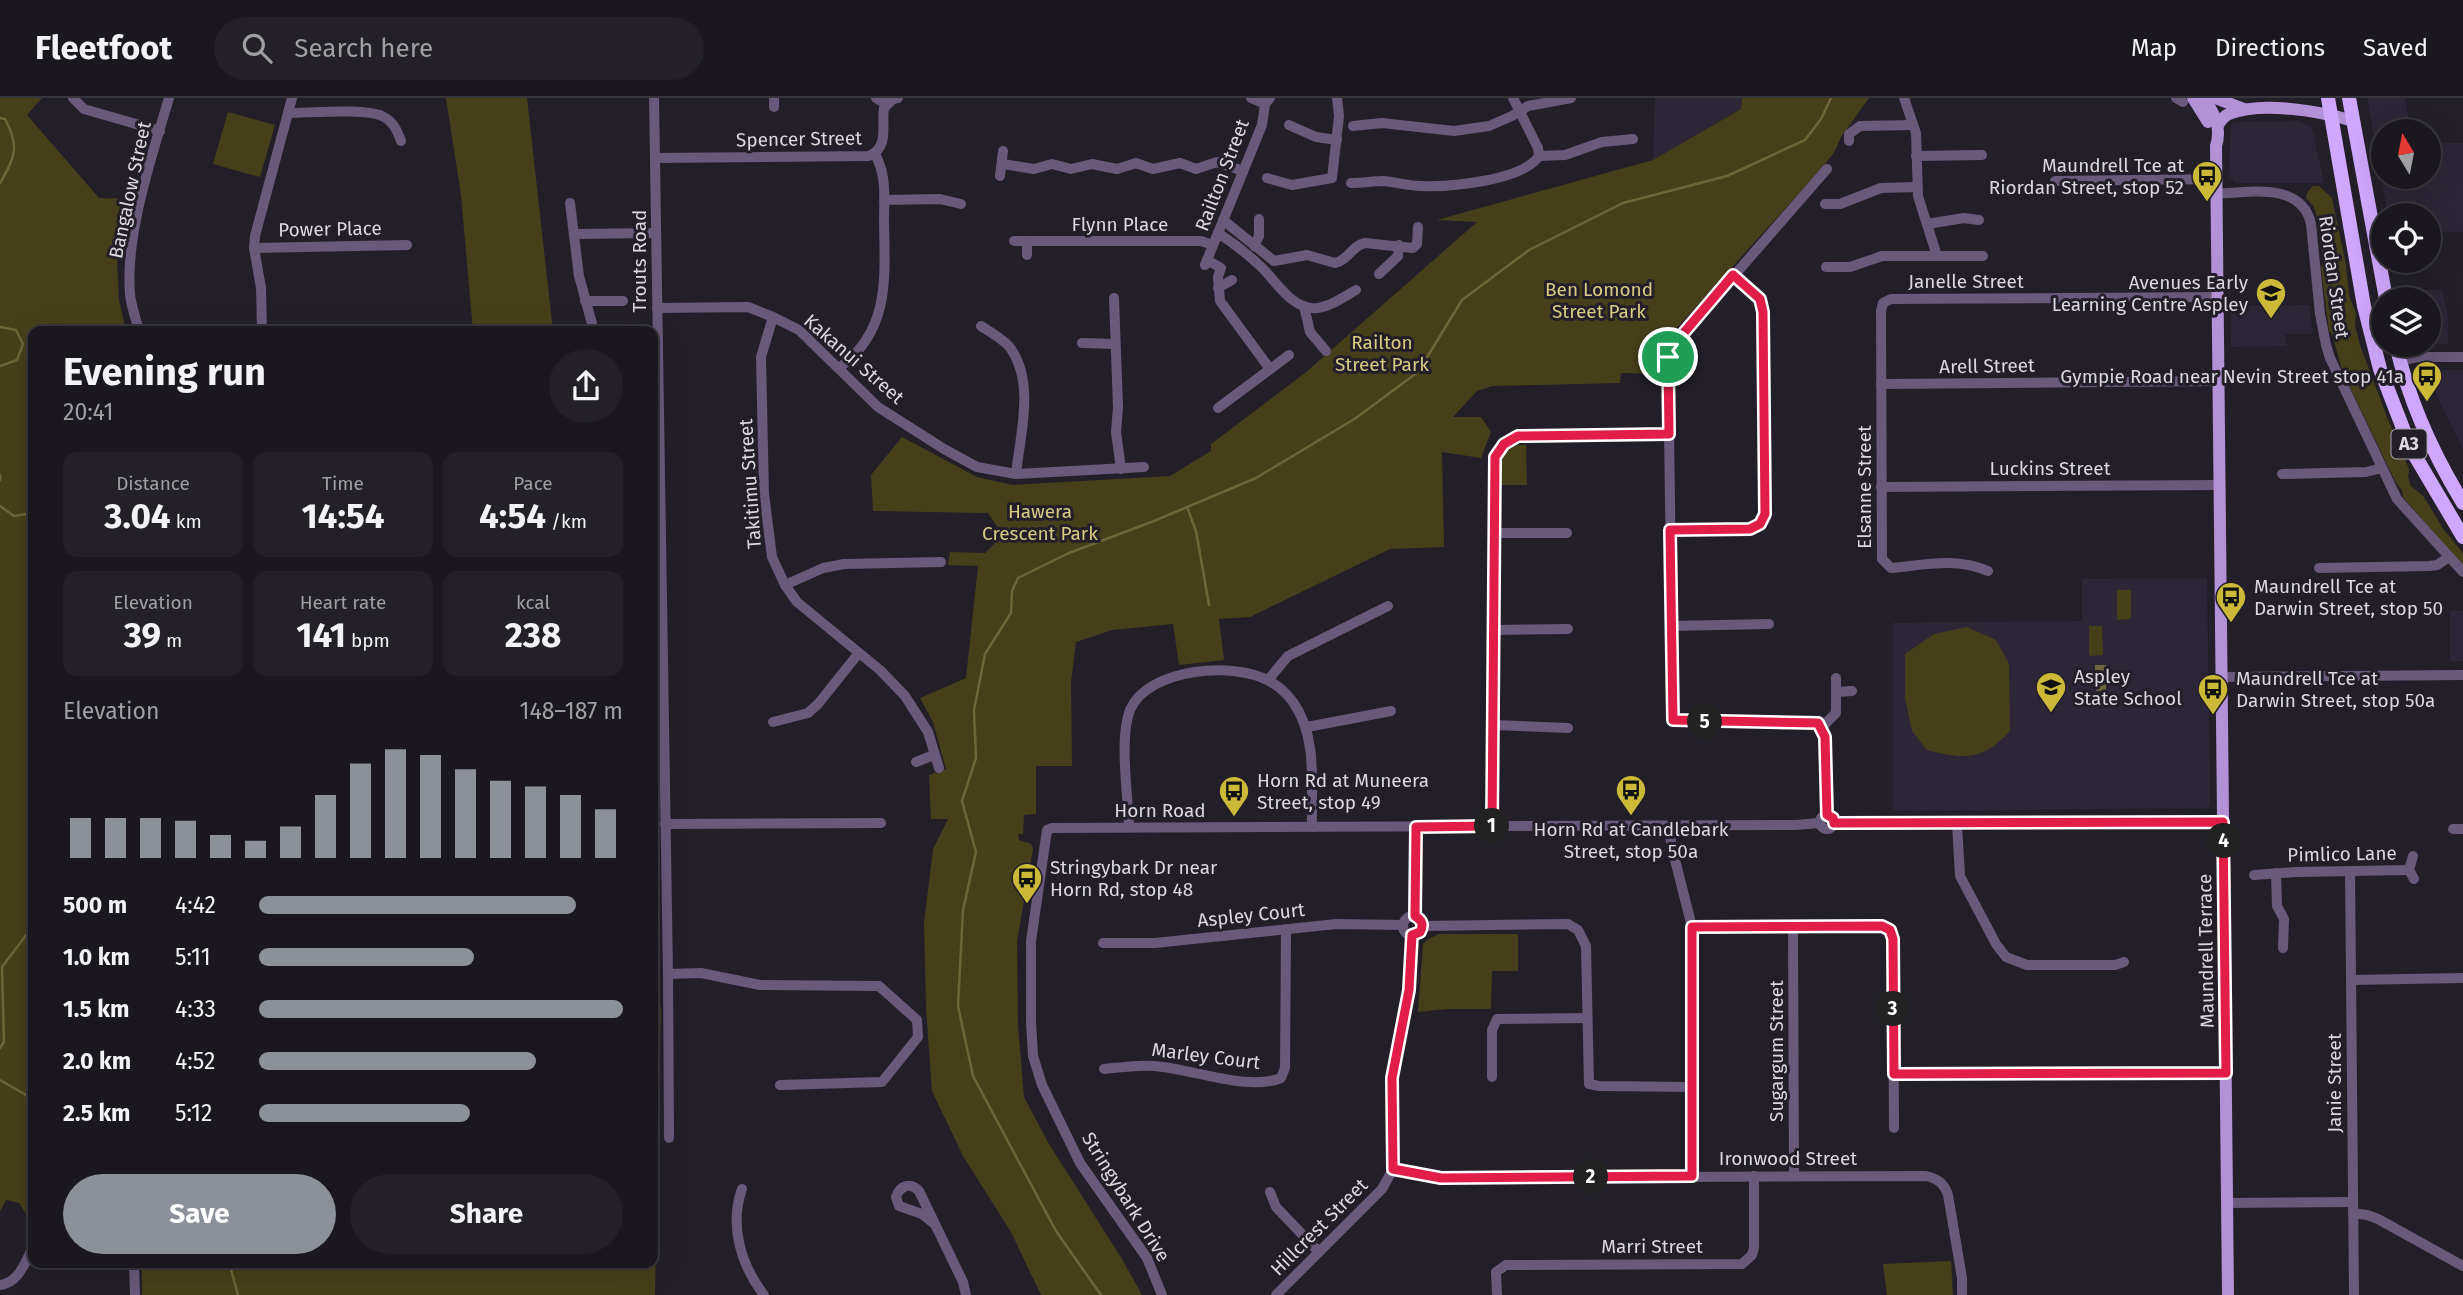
<!DOCTYPE html>
<html lang="en">
<head>
<meta charset="utf-8">
<style>
  body { margin:0; font-family:"Fira Sans",sans-serif; background:#232028; color:#f1f3f6; height:100vh; display:flex; flex-direction:column; font-size:26px; white-space:nowrap }
  * { box-sizing:border-box; margin:0 }
  p { font-size:23px; color:#9f9fa4 }
  .icon { flex:none; width:38px; height:38px; fill:none; stroke:currentColor; stroke-width:2; stroke-linecap:round; stroke-linejoin:round }
  .map { position:relative; flex:1; overflow:hidden }
  .sheet { position:absolute; left:28px; top:228px; width:630px; height:942px; display:flex; flex-direction:column; background:#1a171f; border-radius:14px; box-shadow:0 7px 28px #0002,0 0 0 2px #38363d }
  .sheet>* { flex:none }
  .needle { width:46px; rotate:350deg }
  .controls { position:absolute; left:2371px; top:21px; display:grid; gap:14px }
  .controls a { display:grid; place-items:center; width:70px; height:70px; border-radius:50%; background:#1a171f; box-shadow:0 7px 28px #0002,0 0 0 2px #38363d; font-size:35px }
  .pin { position:absolute; display:grid; place-items:center; width:60px; height:60px; color:#fff; margin:-30px; border:4px solid #fff; border-radius:50%; box-shadow:0 2px 7px #0007 }
  .km { position:absolute; width:35px; height:35px; margin:-18px; border-radius:50%; background:#222; color:#fff; font-size:19px; line-height:35px; text-align:center }
  .round { display:grid; place-items:center; flex:none; width:74px; height:74px; border-radius:37px; background:#232028 }
  .overview { display:flex; align-items:center; justify-content:space-between; height:119px; padding:0 35px }
  h1 { font-size:38px; font-weight:700; line-height:52px }
  .metrics { display:grid; grid-template-columns:repeat(3,1fr); gap:10px; height:119px; padding:7px 35px }
  .metrics div { display:grid; align-content:center; border-radius:14px; background:#232028; text-align:center }
  .metrics b { font-size:35px; font-weight:700 }
  .metrics small { font-size:19px; font-weight:400 }
  .metrics p { font-size:19px }
  .chart { height:196px; padding:14px 35px }
  .chart p { display:flex; justify-content:space-between }
  .chart svg { width:100%; height:126px; margin-top:7px; stroke:#8c9099; stroke-width:6 }
  .cta { display:flex; gap:14px; margin-top:auto; padding:14px 35px }
  .cta a { flex:1; height:80px; border-radius:42px; background:#8c9099; color:#fff; font-size:28px; font-weight:700; line-height:80px; text-align:center }
  .cta a+a { background:#232028; color:#f1f3f6 }
  ul { padding:0 35px; list-style:none; font-size:23px }
  li { display:grid; grid-template-columns:112px 84px 1fr; align-items:center; height:52px }
  li i { height:18px; border-radius:9px; background:#8c9099 }
  header { display:flex; align-items:center; gap:42px; box-sizing:border-box; height:98px; padding:0 35px; background:#1a171f; border-bottom:2px solid #38363d }
  header strong { font-size:33px }
  nav { display:flex; gap:38px; margin-inline-start:auto; font-size:24px }
  .search { width:490px; height:63px; background:#232028; display:flex; align-items:center; gap:18px; box-sizing:border-box; padding:0 24px; border-radius:38px; color:#9f9fa4; font-size:26px }
  .map>svg:first-child { display:block }
  .built { fill:#2d2636 }
  .green { fill:#46401a }
  .water { fill:#6d6639 }
  .lines { fill:none; stroke-linecap:round; stroke-linejoin:round }
  .stream { stroke:#6d6639; stroke-width:2.5 }
  .minor { stroke:#69597b; stroke-width:10 }
  .major { stroke:#b291d7; stroke-width:12 }
  .highway { stroke:#cfa7fc; stroke-width:14 }
  .route-casing { stroke:#fff; stroke-width:14 }
  .route { stroke:#e11d48; stroke-width:9 }
  .labels { text-anchor:middle; dominant-baseline:central; stroke-width:6; stroke-linejoin:round; paint-order:stroke }
  .shield { fill:#231f29; stroke:#a4a0a8; stroke-width:2 }
  .shield-label { font-size:18px; font-weight:bold; fill:#dbd8df }
  .street-label { font-size:19px; fill:#dbd8df; stroke:#231f29 }
  .poi-label { font-size:19px; fill:#dbd8df; stroke:#231f29; text-anchor:start }
  .park-label { font-size:19px; fill:#d8cc83; stroke:#231f29 }
</style>
</head>
<body>
<header>
<strong>Fleetfoot</strong>
<div class="search"><svg class="icon" aria-label="search" viewBox="0 0 24 24"><circle cx="10" cy="10" r="6"/><path d="M15 15l6 6"/></svg>Search here</div>
<nav><a>Map</a><a>Directions</a><a>Saved</a></nav>
</header>
<div class="map">
<svg width="2463" height="1197" viewBox="0 0 2463 1197">
  <rect width="100%" height="100%" fill="#231f29"/>
  <g class="built">
    <path d="M1655 0H1742L1741 11 1653 62Z"/>
    <path d="M2367 0H2405L2411 33H2384V79H2429V45H2463V134H2429V117H2388Z"/>
    <path d="M2299 23 2311 29 2313 34 2324 85H2236L2229 78 2231 26 2236 24Z"/>
    <path d="M2402 192H2442L2448 218V246H2429V201H2403Z"/>
    <path d="M2309 207 2313 236H2285L2287 248 2231 249V208Z"/>
    <path d="M2431 272H2463V351L2435 294 2423 279Z"/>
    <path d="M2207 480 2210 707 2208 710 1893 713V525L2082 523V481Z"/>
    <rect x="2450" y="513" width="13" height="50"/>
  </g>
  <g class="green">
    <path d="M0 0H42L27 17 99 100 130 101 117 164 119 202 126 233H33V1129L30 1128 31 1123 19 1105 6 1102 0 1113Z"/>
    <path d="M446 0H527L553 233H473L461 97Z"/>
    <path d="M1742 0H1869L1841 39 1835 53 1822 70 1664 244 1660 255V276L1621 275 1620 285 1492 288 1477 293 1453 319H1481L1491 334 1481 360 1442 354 1444 449 1390 451 1250 519 1219 521 1224 562 1179 567 1173 526 1112 532 1076 544 1071 584 1072 668H1036V716L1024 717 1023 736H1018L1019 742 1031 746 1033 751 1017 843 1018 927 1024 999 1049 1046 1122 1161 1142 1197H1041L1011 1134 963 1058 932 993 926 910 924 825 933 751 948 721H931L929 677 946 671 933 624 920 600 966 580 978 468 948 467 950 454 985 455 1003 437 988 415 873 413 871 377 902 339 977 379 1013 387 1170 378 1211 353V346L1305 275 1477 124 1437 122 1653 62 1741 11Z"/>
    <path d="M228 14 275 27 260 79 213 66Z"/>
    <path d="M2313 88H2319L2332 100 2346 167 2349 198 2356 215 2355 228 2360 247 2387 319 2409 371 2408 379 2411 388 2424 399 2444 432 2463 455V468L2403 399 2402 392 2396 385 2343 275 2332 236 2329 233 2321 170 2324 160 2320 145 2319 125 2313 107 2306 100 2308 93Z"/>
    <path d="M1518 347H1526L1527 387H1499V362L1510 350Z"/>
    <path d="M2117 492H2131V521L2117 522Z"/>
    <path d="M2089 528H2102L2103 557 2089 558Z"/>
    <path d="M1967 529 1996 542 2009 566 2010 633C1984 662 1964 662 1927 652L1912 633 1905 600V556L1934 536Z"/>
    <path d="M1439 836H1518V873H1492L1491 911H1447L1418 914 1423 846 1428 841Z"/>
    <path d="M653 909H661L655 1197H142V1164H653Z"/>
    <path d="M1951 1163 1953 1197H1887L1883 1166Z"/>
  </g>
  <path class="water" d="M2095 567H2106V593H2096Z"/>
  <g class="lines">
    <g class="stream">
      <path d="M0 20 5 21C20 48 15 60 0 85"/>
      <path d="M0 229 16 232 23 246 17 262 0 268"/>
      <path d="M0 377V382"/>
      <path d="M0 408 14 418 33 415"/>
      <path d="M1187 409 1196 433 1209 507"/>
      <path d="M0 950 4 944 2 869 33 828"/>
      <path d="M0 982 33 1001"/>
      <path d="M229 1164 238 1197"/>
      <path d="M1101 1197 1056 1133 973 978 958 908 963 812 976 754 962 703 976 660 974 612 985 556 1011 515 1012 493 1018 480 1069 455 1154 423 1256 380 1356 320 1418 274 1462 202 1529 152 1623 105 1727 78 1805 42 1821 21 1831 0"/>
    </g>
    <g class="minor">
      <path d="M73 0 84 11 160 33"/>
      <path d="M654 0 668 876 669 1040"/>
      <path d="M774 0V9"/>
      <path d="M876 0 887 6"/>
      <path d="M1251 0 1265 6"/>
      <path d="M1513 0 1538 50 1539 58"/>
      <path d="M1904 0 1916 35 1918 98 1937 158"/>
      <path d="M2176 0 2183 4"/>
      <path d="M288 15C310 15 364 10 382 18 393 23 397 32 401 43"/>
      <path d="M1289 27 1316 39 1337 42"/>
      <path d="M1353 28 1382 25 1454 33 1489 28 1512 18 1528 8 1571 0"/>
      <path d="M1849 43V36L1860 28 1913 27"/>
      <path d="M1916 58 1982 57"/>
      <path d="M656 60 869 58C890 49 881 27 884 10L893 1 898 0"/>
      <path d="M1003 66 1034 71 1052 66 1071 71 1092 66 1117 71 1136 65 1153 71 1180 65 1196 71 1217 64 1243 73"/>
      <path d="M1000 78 1003 53"/>
      <path d="M1267 80 1292 87 1332 80 1339 18 1337 0"/>
      <path d="M2055 83 2216 81"/>
      <path d="M1351 85C1362 85 1374 83 1383 83 1396 84 1408 88 1421 88 1450 89 1522 83 1539 58L1565 57 1602 44 1633 41"/>
      <path d="M2216 96C2250 94 2302 84 2311 126L2320 216 2326 247 2330 260 2397 401 2463 474"/>
      <path d="M884 102 940 101 961 106"/>
      <path d="M570 105 579 178 594 233"/>
      <path d="M1825 106H1840L1881 90 1917 89"/>
      <path d="M1223 122 1274 163 1307 157 1335 165C1349 162 1351 148 1365 145L1413 150 1417 146 1418 129"/>
      <path d="M1927 126 1964 120 1979 122"/>
      <path d="M1218 135C1232 144 1245 154 1257 165 1274 179 1291 213 1317 210 1331 208 1344 199 1356 192"/>
      <path d="M574 136 656 135"/>
      <path d="M1014 143H1201L1213 147"/>
      <path d="M1027 143V157"/>
      <path d="M1254 148 1259 138V121"/>
      <path d="M254 150 407 147"/>
      <path d="M1207 162 1221 170 1218 179 1220 203 1270 271"/>
      <path d="M1205 167 1262 27 1265 6 1270 0"/>
      <path d="M1826 169H1850L1882 158H1983"/>
      <path d="M1379 176 1398 158 1399 147"/>
      <path d="M1218 190 1232 182"/>
      <path d="M1114 200 1118 309 1116 334 1121 371"/>
      <path d="M585 203H623"/>
      <path d="M1304 208 1310 234 1326 253"/>
      <path d="M657 210 748 209 773 219 799 232 878 309 944 351 977 369 1016 376 1144 369"/>
      <path d="M773 219 761 259 764 396 772 459 785 487 797 504 880 572 905 598 928 634 939 670"/>
      <path d="M981 228C990 234 1005 242 1011 251 1035 286 1020 337 1016 376"/>
      <path d="M139 233C136 221 131 208 130 196 125 137 152 57 169 0"/>
      <path d="M262 233 261 190 254 150 255 138 292 0"/>
      <path d="M1082 245 1115 246"/>
      <path d="M2399 263 2418 259H2463"/>
      <path d="M839 270C890 233 885 181 884 124 884 99 887 78 875 56"/>
      <path d="M1881 286 2219 283"/>
      <path d="M1218 310 1289 257"/>
      <path d="M2282 376 2366 374 2382 370"/>
      <path d="M1881 389 2220 387"/>
      <path d="M1670 432 1750 431 1760 426 1765 416 1763 214 1760 201 1733 177"/>
      <path d="M1494 435H1567"/>
      <path d="M2319 470 2429 468 2437 467 2449 459"/>
      <path d="M1988 473C1955 459 1924 467 1891 470L1882 461 1881 213 1883 205 1891 201 2218 199"/>
      <path d="M785 487 823 470 844 466 941 464"/>
      <path d="M1670 528 1769 526"/>
      <path d="M1494 532 1568 531"/>
      <path d="M2222 579 2463 577"/>
      <path d="M1268 582 1288 558 1388 508"/>
      <path d="M1837 594 1852 593"/>
      <path d="M773 624 808 615 818 606 858 556"/>
      <path d="M1494 627 1568 630"/>
      <path d="M1307 629 1391 613"/>
      <path d="M1822 629 1836 615V580"/>
      <path d="M916 664 934 657"/>
      <circle cx="1827" cy="724" r="7"/>
      <path d="M1827 717 1825 639 1818 625 1673 622 1668 259 1670 251 1827 71"/>
      <path d="M1834 725 2223 724"/>
      <path d="M665 726 881 725"/>
      <path d="M1957 726 1960 778 1996 846 2006 859 2027 867H2115L2124 864"/>
      <path d="M1492 728 1495 359 1504 346 1518 338 1669 336"/>
      <path d="M1670 728 1671 746 1692 829V1078"/>
      <path d="M1129 729C1128 698 1119 640 1130 612 1148 570 1234 563 1269 583 1279 588 1287 596 1293 604 1318 639 1311 688 1312 729"/>
      <path d="M2453 731H2463"/>
      <path d="M2413 758 2409 772 2414 781"/>
      <path d="M2350 773 2354 1197"/>
      <path d="M2276 775 2277 808 2284 821 2283 850"/>
      <path d="M2254 777 2296 774 2409 772"/>
      <path d="M1415 818 1417 729"/>
      <circle cx="1413" cy="828" r="10"/>
      <path d="M1422 828 1568 826 1578 832 1586 848 1589 986 1599 988 1692 989"/>
      <path d="M1692 829 1882 828 1890 832 1893 841 1894 1030"/>
      <path d="M1793 829 1794 1077"/>
      <path d="M1103 845H1155L1336 826 1403 827"/>
      <path d="M668 876 701 875 760 887 879 888 917 922 918 939 882 984 780 987"/>
      <path d="M2351 882 2463 880"/>
      <path d="M1104 971C1124 969 1144 966 1163 969 1197 973 1249 993 1281 980L1285 970 1286 831"/>
      <path d="M1894 976 2226 975"/>
      <path d="M1492 979V932L1497 921 1587 920"/>
      <path d="M1393 1071 1441 1080 1926 1078C1938 1081 1944 1085 1948 1097L1962 1180V1197"/>
      <path d="M742 1091C729 1128 741 1167 764 1197"/>
      <path d="M1270 1094 1276 1109 1319 1154"/>
      <path d="M2227 1105 2353 1104"/>
      <path d="M2353 1115 2367 1117 2378 1121 2463 1168"/>
      <path d="M933 1125 922 1116 899 1108 896 1099C900 1087 911 1084 919 1093L963 1184 966 1197"/>
      <path d="M134 1164 135 1197"/>
      <path d="M0 1187C19 1185 25 1164 33 1149"/>
      <path d="M1162 1197 1147 1160 1080 1065 1042 987 1033 958 1031 924V843L1047 732 1052 730 1796 727 1819 725"/>
      <path d="M1276 1197 1382 1091 1393 1071 1392 980 1409 892 1412 837"/>
      <path d="M1497 1197 1496 1174 1506 1167 1742 1166 1752 1157 1754 1150V1078"/>
    </g>
    <g class="major">
      <path d="M2193 0 2208 24"/>
      <path d="M2204 0C2214 15 2222 29 2216 48L2228 1197"/>
      <path d="M2215 0 2244 11"/>
      <path d="M2218 27C2221 23 2223 18 2229 16 2261 3 2320 13 2353 23"/>
    </g>
    <g class="highway">
      <path d="M2328 0 2364 208 2380 271 2411 351 2463 439"/>
      <path d="M2349 0 2386 201"/>
      <path d="M2396 247C2409 303 2433 356 2463 405"/>
    </g>
  </g>
  <g class="lines">
    <g class="route-casing">
      <path id="route" d="M1733 177 1760 201 1763 214 1765 416 1760 426 1750 431 1670 432 1673 622 1818 625 1825 639 1827 717 1833 720 1834 725 2223 724 2226 975 1894 976 1893 841 1890 832 1882 828 1692 829V1078L1441 1080 1393 1071 1392 980 1409 892 1412 837 1420 834C1424 827 1422 822 1415 818L1416 729 1492 728 1495 359 1504 346 1518 338 1669 336 1668 259 1670 251Z"/>
    </g>
    <use href="#route" class="route"/>
  </g>
  <defs>
    <g id="bus-pin" transform="scale(1.575)"><path d="M0 17L-7.5 6A9.5 9.5 0 1 1 7.5 6Z" fill="#cdb938" stroke="#231f29"/><path d="M-5-6H5V4H4V6H2V4H-2V6H-4V4H-5ZM-3.5-4V0h7V-4ZM-3.5 1.2v1.5H-2V1.2ZM2 1.2v1.5H3.5V1.2Z" fill="#111"/></g>
    <g id="school-pin" transform="scale(1.575)"><path d="M0 17L-7.5 6A9.5 9.5 0 1 1 7.5 6Z" fill="#cdb938" stroke="#231f29"/><path d="M0-5L7-2L0 1L-7-2ZM-4 1L0 2.5L4 1V4Q0 6-4 4Z" fill="#111"/></g>
  </defs>
  <g fill-rule="evenodd">
    <use href="#bus-pin" x="2207" y="78"/>
    <use href="#school-pin" x="2271" y="195"/>
    <use href="#bus-pin" x="2427" y="278"/>
    <use href="#bus-pin" x="2231" y="499"/>
    <use href="#school-pin" x="2051" y="589"/>
    <use href="#bus-pin" x="2213" y="591"/>
    <use href="#bus-pin" x="1631" y="692"/>
    <use href="#bus-pin" x="1234" y="693"/>
    <use href="#bus-pin" x="1027" y="780"/>
  </g>
  <g class="labels">
    <rect class="shield" x="2391.5" y="331.5" width="35" height="29" rx="5"/>
    <g class="shield-label">
      <text x="2409" y="346">A3</text>
    </g>
    <g class="street-label">
      <text transform="translate(799 41) rotate(-1)">Spencer Street</text>
      <text transform="translate(1222 77) rotate(-69)">Railton Street</text>
      <text transform="translate(130 92) rotate(-78)">Bangalow Street</text>
      <text x="1120" y="126">Flynn Place</text>
      <text transform="translate(330 131) rotate(-1)">Power Place</text>
      <text transform="translate(639 163) rotate(-90)">Trouts Road</text>
      <text transform="translate(2334 179) rotate(82)">Riordan Street</text>
      <text x="1966" y="183">Janelle Street</text>
      <text transform="translate(854 261) rotate(41)">Kakanui Street</text>
      <text transform="translate(1987 268) rotate(-1)">Arell Street</text>
      <text x="2050" y="370">Luckins Street</text>
      <text transform="translate(750 386) rotate(-94)">Takitimu Street</text>
      <text transform="translate(1864 389) rotate(-90)">Elsanne Street</text>
      <text x="1160" y="712">Horn Road</text>
      <text transform="translate(2342 756) rotate(-1)">Pimlico Lane</text>
      <text transform="translate(1251 817) rotate(-6)">Aspley Court</text>
      <text transform="translate(2206 853) rotate(-91)">Maundrell Terrace</text>
      <text transform="translate(1776 953) rotate(-90)">Sugargum Street</text>
      <text transform="translate(1206 958) rotate(7)">Marley Court</text>
      <text transform="translate(2334 985) rotate(-90)">Janie Street</text>
      <text x="1788" y="1060">Ironwood Street</text>
      <text transform="translate(1126 1099) rotate(58)">Stringybark Drive</text>
      <text transform="translate(1319 1129) rotate(-45)">Hillcrest Street</text>
      <text x="1652" y="1148">Marri Street</text>
    </g>
    <g class="poi-label">
      <text x="2184" y="67" text-anchor="end">Maundrell Tce at<tspan x="2184" dy="22">Riordan Street, stop 52</tspan></text>
      <text x="2248" y="184" text-anchor="end">Avenues Early<tspan x="2248" dy="22">Learning Centre Aspley</tspan></text>
      <text x="2404" y="278" text-anchor="end">Gympie Road near Nevin Street stop 41a</text>
      <text x="2254" y="488">Maundrell Tce at<tspan x="2254" dy="22">Darwin Street, stop 50</tspan></text>
      <text x="2074" y="578">Aspley<tspan x="2074" dy="22">State School</tspan></text>
      <text x="2236" y="580">Maundrell Tce at<tspan x="2236" dy="22">Darwin Street, stop 50a</tspan></text>
      <text x="1257" y="682">Horn Rd at Muneera<tspan x="1257" dy="22">Street, stop 49</tspan></text>
      <text x="1631" y="731" text-anchor="middle">Horn Rd at Candlebark<tspan x="1631" dy="22">Street, stop 50a</tspan></text>
      <text x="1050" y="769">Stringybark Dr near<tspan x="1050" dy="22">Horn Rd, stop 48</tspan></text>
    </g>
    <g class="park-label">
      <text x="1599" y="191">Ben Lomond<tspan x="1599" dy="22">Street Park</tspan></text>
      <text x="1382" y="244">Railton<tspan x="1382" dy="22">Street Park</tspan></text>
      <text x="1040" y="413">Hawera<tspan x="1040" dy="22">Crescent Park</tspan></text>
    </g>
  </g>
</svg>
<div class="controls">
<a><svg class="needle" viewBox="-14 -14 28 28"><path d="M0-13l5 13h-10z" fill="#e53935"/><path d="M0 13l5-13h-10z" fill="#9f9fa4"/></svg></a>
<a><svg class="icon" aria-label="locate" viewBox="0 0 24 24"><circle cx="12" cy="12" r="6"/><path d="M12 2v4M12 18v4M2 12h4M18 12h4"/></svg></a>
<a><svg class="icon" aria-label="layers" viewBox="0 0 24 24"><path d="M12 4l9 5-9 5-9-5zM3 14l9 5 9-5"/></svg></a>
</div>
<div class="pin" style="left:1668px;top:259px;background:#1e9e55"><svg class="icon" aria-label="arrive" viewBox="0 0 24 24"><path d="M6 21V4h12l-3 4 3 4H6"/></svg></div>
<b class="km" style="left:1492px;top:728px">1</b>
<b class="km" style="left:1591px;top:1079px">2</b>
<b class="km" style="left:1893px;top:911px">3</b>
<b class="km" style="left:2224px;top:743px">4</b>
<b class="km" style="left:1705px;top:624px">5</b>
<section class="sheet">
<div class="overview"><div><h1>Evening run</h1><p>20:41</p></div><a class="round"><svg class="icon" aria-label="share" viewBox="0 0 24 24"><path d="M12 15V3M7 8l5-5 5 5M5 13v7h14v-7"/></svg></a></div>
<div class="metrics">
<div><p>Distance</p><b>3.04<small> km</small></b></div>
<div><p>Time</p><b>14:54</b></div>
<div><p>Pace</p><b>4:54<small> /km</small></b></div>
</div>
<div class="metrics">
<div><p>Elevation</p><b>39<small> m</small></b></div>
<div><p>Heart rate</p><b>141<small> bpm</small></b></div>
<div><p>kcal</p><b>238</b></div>
</div>
<div class="chart"><p><span>Elevation</span>148–187 m</p>
<svg viewBox="0 0 160 44" preserveAspectRatio="none"><path d="M5 44V30M15 44V30M25 44V30M35 44V31M45 44V36M55 44V38M65 44V33M75 44V22M85 44V11M95 44V6M105 44V8M115 44V13M125 44V17M135 44V19M145 44V22M155 44V27"/></svg>
</div>
<ul>
<li><b>500 m</b>4:42<i style="width:87%"></i></li>
<li><b>1.0 km</b>5:11<i style="width:59%"></i></li>
<li><b>1.5 km</b>4:33<i style="width:100%"></i></li>
<li><b>2.0 km</b>4:52<i style="width:76%"></i></li>
<li><b>2.5 km</b>5:12<i style="width:58%"></i></li>
</ul>
<div class="cta"><a>Save</a><a>Share</a></div>
</section>
</div>
</body>
</html>
